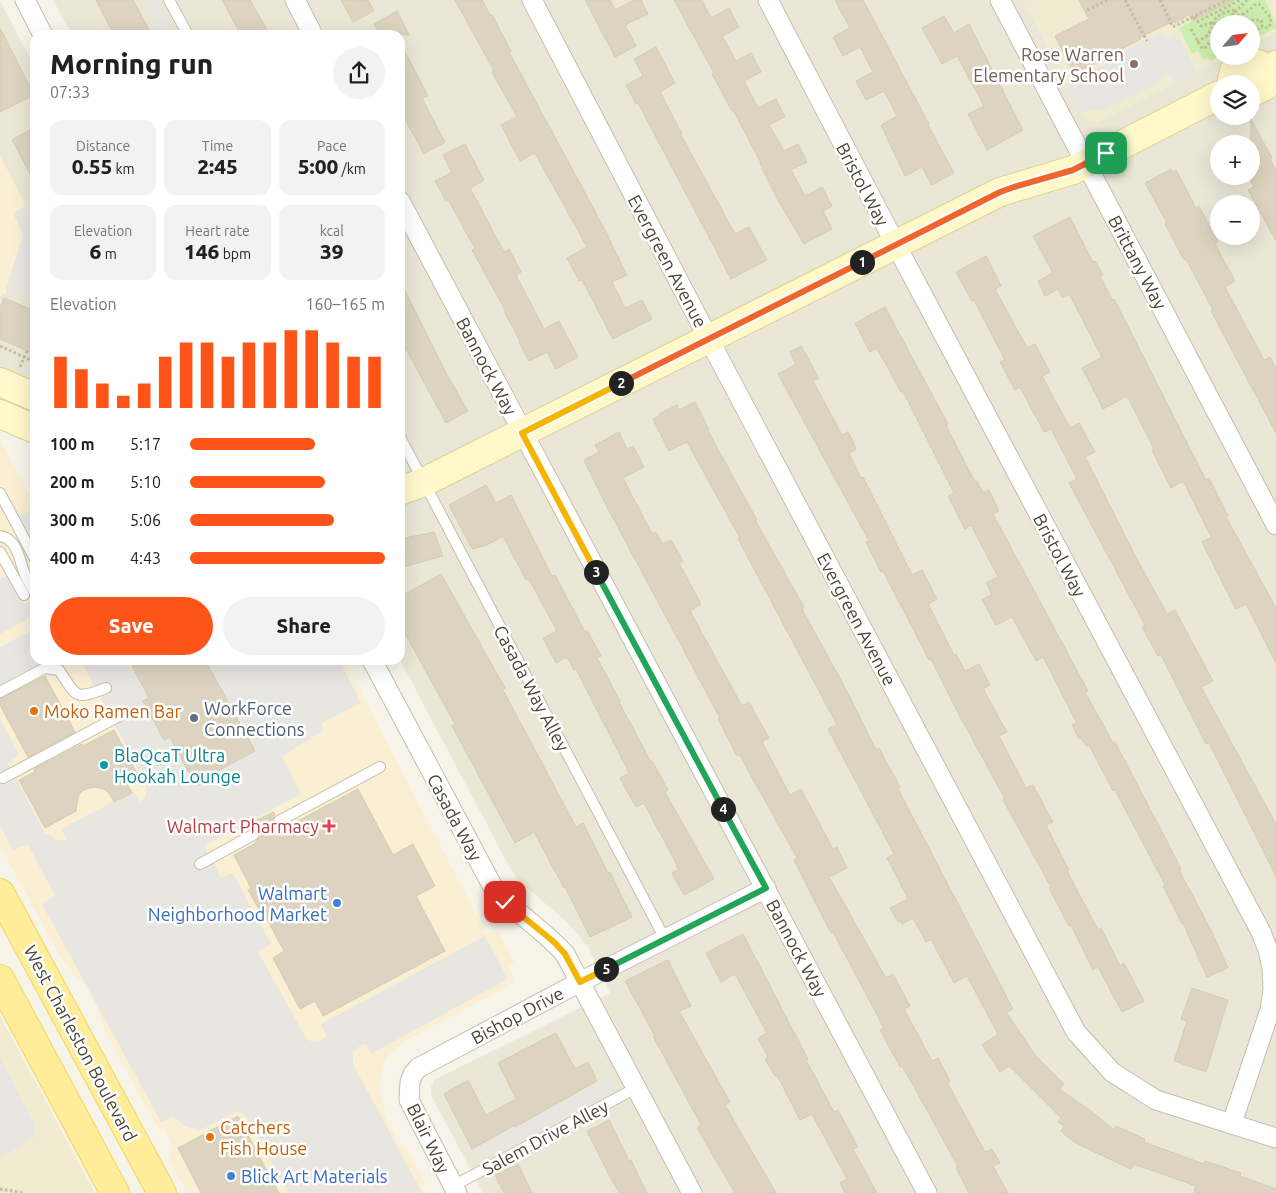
<!DOCTYPE html>
<html lang="en">
<head>
<meta charset="utf-8">
<style>
  body { margin:0; font-family:Ubuntu,sans-serif; background:#f2f2f2; color:#202124; height:100vh; display:flex; flex-direction:column; font-size:19px; white-space:nowrap }
  * { box-sizing:border-box; margin:0 }
  p { font-size:16px; color:#757577 }
  .icon { flex:none; width:28px; height:28px; fill:none; stroke:currentColor; stroke-width:2; stroke-linecap:round; stroke-linejoin:round }
  .map { position:relative; flex:1; overflow:hidden }
  .sheet { position:absolute; left:30px; top:30px; width:375px; height:635px; display:flex; flex-direction:column; background:#fff; border-radius:15px; box-shadow:0 5px 20px #0002 }
  .sheet>* { flex:none }
  .needle { width:32px; rotate:62deg }
  .fabs { position:absolute; left:1210px; top:15px; display:grid; gap:10px }
  .fabs a { display:grid; place-items:center; width:50px; height:50px; border-radius:50%; background:#fff; box-shadow:0 5px 20px #0002; font-size:25px }
  .pin { position:absolute; display:grid; place-items:center; width:42px; height:42px; color:#fff; margin:-21px; border-radius:10px; box-shadow:0 2px 8px #0006 }
  .km { position:absolute; width:25px; height:25px; margin:-12px; border-radius:50%; background:#222; color:#fff; font-size:14px; line-height:25px; text-align:center }
  .round { display:grid; place-items:center; flex:none; width:52px; height:52px; border-radius:26px; background:#f2f2f2 }
  .headline { display:flex; align-items:center; justify-content:space-between; height:85px; padding:0 20px }
  h1 { font-size:28px; font-weight:800; line-height:38px }
  .metrics { display:grid; grid-template-columns:repeat(3,1fr); gap:8px; height:85px; padding:5px 20px }
  .metrics div { display:grid; align-content:center; border-radius:12px; background:#f2f2f2; text-align:center }
  .metrics b { font-size:21px; font-weight:800 }
  .metrics small { font-size:14px; font-weight:400 }
  .metrics p { font-size:14px }
  .chart { height:140px; padding:10px 20px }
  .chart p { display:flex; justify-content:space-between }
  .chart svg { width:100%; height:90px; margin-top:5px; stroke:#ff5418; stroke-width:6 }
  .action { display:flex; gap:10px; margin-top:auto; padding:10px 20px }
  .action a { flex:1; height:58px; border-radius:30px; background:#ff5418; color:#fff; font-size:20px; font-weight:800; line-height:58px; text-align:center }
  .action a+a { background:#f2f2f2; color:#202124 }
  ul { padding:0 20px; list-style:none; font-size:16px }
  li { display:grid; grid-template-columns:80px 60px 1fr; align-items:center; height:38px }
  li i { height:12px; border-radius:6px; background:#ff5418 }
  .map>svg:first-child { display:block }
  .residential { fill:#ebe7d7; fill-rule:evenodd }
  .commercial { fill:#faeed3 }
  .education { fill:#f1ebd2 }
  .green { fill:#caefae }
  .parking { fill:#e7e6e1 }
  .building { fill:#dcd4c0; stroke:#d5cbb0 }
  .lines { fill:none; stroke-linecap:round; stroke-linejoin:round }
  .service-casing { stroke:#c3bdab; stroke-width:12 }
  .minor-casing { stroke:#c3bdab; stroke-width:21 }
  .secondary-casing { stroke:#dbd094; stroke-width:30 }
  .primary-casing { stroke:#f1d55c; stroke-width:30 }
  .path { stroke:#c7bc9a; stroke-width:3; stroke-dasharray:2.5 2.5; stroke-linecap:butt }
  .service { stroke:#fff; stroke-width:10 }
  .minor { stroke:#fff; stroke-width:19 }
  .secondary { stroke:#fff8cb; stroke-width:28 }
  .primary { stroke:#ffed9a; stroke-width:28 }
  .split-1-casing { stroke:#fff; stroke-width:10 }
  .split-2-casing { stroke:#fff; stroke-width:10 }
  .split-3-casing { stroke:#fff; stroke-width:10 }
  .split-4-casing { stroke:#fff; stroke-width:10 }
  .split-5-casing { stroke:#fff; stroke-width:10 }
  .split-6-casing { stroke:#fff; stroke-width:10 }
  .split-1 { stroke:#f0652b; stroke-width:6 }
  .split-2 { stroke:#f0652b; stroke-width:6 }
  .split-3 { stroke:#f5b400; stroke-width:6 }
  .split-4 { stroke:#22a559; stroke-width:6 }
  .split-5 { stroke:#22a559; stroke-width:6 }
  .split-6 { stroke:#f5b400; stroke-width:6 }
  .education-dot { fill:#8d6e63; stroke:#fff; stroke-width:2 }
  .food-dot { fill:#e8710a; stroke:#fff; stroke-width:2 }
  .service-dot { fill:#5c6f8a; stroke:#fff; stroke-width:2 }
  .culture-dot { fill:#0f9aa8; stroke:#fff; stroke-width:2 }
  .health-dot { fill:#e0444e; stroke:#fff; stroke-width:2 }
  .shop-dot { fill:#3f7fe0; stroke:#fff; stroke-width:2 }
  .labels { text-anchor:middle; dominant-baseline:central; stroke-width:5; stroke-linejoin:round; paint-order:stroke }
  .education-label { font-size:18px; fill:#785e54; stroke:#fff; text-anchor:end }
  .street-label { font-size:18px; fill:#4b4536; stroke:#fff }
  .service-label { font-size:18px; fill:#4e5e75; stroke:#fff; text-anchor:start }
  .food-label { font-size:18px; fill:#c56008; stroke:#fff; text-anchor:start }
  .culture-label { font-size:18px; fill:#0d838f; stroke:#fff; text-anchor:start }
  .health-label { font-size:18px; fill:#be3a42; stroke:#fff; text-anchor:end }
  .shop-label { font-size:18px; fill:#366cbe; stroke:#fff; text-anchor:end }
</style>
</head>
<body>
<div class="map">
<svg width="1276" height="1193" viewBox="0 0 1276 1193">
  <rect width="100%" height="100%" fill="#f6f4e9"/>
  <g class="residential">
    <path d="M53 0H1023L1082 113 1098 122 1228 56H1251V44L1276 32V1193H483L431 1095V1087L434 1080 610 993 588 947 567 922 518 880 510 868 400 660V35H72ZM1219 84H1251V116H1219ZM1219 144H1251V176H1219ZM1219 204H1251V236H1219Z"/>
    <path d="M0 1 35 68V382L0 368V296L5 294 23 235 13 213 26 206 0 156Z"/>
  </g>
  <g class="commercial">
    <path d="M0 156 26 206 13 213 23 235 4 294 0 296Z"/>
    <path d="M0 439 30 496 35 493V660H344L487 935 497 930 515 963 508 967 515 982 405 1041 389 1055 383 1065 381 1075 380 1093 386 1107 382 1110 401 1146 405 1145 426 1184 422 1187 425 1193H187L169 1160 171 1159 168 1153 174 1150 173 1147 163 1127 159 1129 118 1056 96 1010 98 1009 86 987 62 960 0 846Z"/>
  </g>
  <g class="education">
    <path d="M1023 0H1276V32L1251 44V24H1219V56H1228L1103 120 1092 122 1087 120 1082 113Z"/>
    <path d="M0 1016 95 1193H0Z"/>
  </g>
  <path class="green" d="M1234 0H1265L1276 23V28L1251 40V24H1219V56L1210 61 1208 58 1203 60 1198 51 1192 54 1179 28Z"/>
  <g class="parking">
    <path d="M145 0H158L176 35H163Z"/>
    <path d="M1162 32 1167 40 1178 35 1197 72 1178 82 1169 75H1163L1157 84 1102 111 1091 110 1082 113 1067 84 1106 64 1105 61Z"/>
    <path d="M35 201V301L6 288 23 235 13 213Z"/>
    <path d="M35 508V567L10 521Z"/>
    <path d="M8 575 24 605 35 599V615L0 634V579Z"/>
    <path d="M35 629V660H48L0 685V647Z"/>
    <path d="M78 660H127L133 671 135 670 149 698 143 702 164 740 170 737 196 786 215 776V773L254 751 205 660H339L361 703 321 723 324 730 282 756 301 794 204 846 221 878 233 873 271 944 258 952 306 1038 312 1042H318L327 1037 321 1024 485 936 508 979 371 1054 366 1044H362L353 1052V1064L422 1193H288L245 1114 237 1111 199 1131 183 1125 173 1116 161 1122 42 904 55 896 28 844 13 850 0 825V718L19 755 8 763 45 834H49L56 840H67L61 829 134 791 140 802 145 797 147 788 145 781 83 665Z"/>
    <path d="M0 1058 35 1126 34 1137 23 1145 0 1157Z"/>
    <path d="M608 1079 615 1091 479 1162 473 1150Z"/>
  </g>
  <g class="building">
    <path d="M96 0H133L152 35H114Z"/>
    <path d="M222 0H250L270 35H231L239 31Z"/>
    <path d="M341 0H368L374 11 353 22Z"/>
    <path d="M455 0H482L490 15H492L511 51 509 52 604 228 627 275 612 282 625 308 642 300 652 319 613 339 582 280 579 281 567 258 587 247 535 153 520 161 501 125 517 117 492 72 494 71Z"/>
    <path d="M585 0H610L615 10 634 0H641L648 14 625 25 636 46 615 57Z"/>
    <path d="M674 0H702L711 18 729 8 739 27 722 36 736 61 751 53 761 72 744 81 758 108 776 99 785 117 769 125 784 151 798 144 807 162 791 170 805 196 822 187 832 206 823 211 832 229 804 244 778 200 760 164 761 163 733 110 732 111 712 74 714 73Z"/>
    <path d="M835 0H863L929 124 928 125 954 173 932 185 922 167 905 176 881 125 897 116 884 91 866 100 856 81 873 72 860 47 843 56 833 37 850 28Z"/>
    <path d="M1079 0H1234L1192 21 1189 15 1175 23 1174 21 1140 37 1141 39 1074 74 1055 36 1089 19Z"/>
    <path d="M397 11 409 35H380L374 24Z"/>
    <path d="M944 16 954 33 969 24 1023 130 987 150 968 114 984 106 957 56 942 64 922 28Z"/>
    <path d="M0 28 34 95 0 112Z"/>
    <path d="M400 42 428 96 422 98 445 142 424 154 400 110Z"/>
    <path d="M656 47 675 83 660 92 682 134 681 135 735 234 749 227 767 260 731 279 638 103 636 104 626 85 643 76 634 59Z"/>
    <path d="M1251 119 1272 158 1270 160 1276 170V241L1248 190 1254 187 1251 182Z"/>
    <path d="M35 127V183L12 140Z"/>
    <path d="M465 144 484 180 470 188 504 252 509 249 521 272 516 275 544 329 559 321 578 357 556 369 547 352 529 361 519 342 520 341 505 313V310L472 250 475 249 448 199 446 201 435 181 452 172 443 155Z"/>
    <path d="M1171 169 1172 172 1176 170 1196 208 1199 206 1218 242 1215 244 1235 281 1225 287 1264 360 1270 357 1276 368V433L1211 311 1213 310 1186 259 1184 260 1165 224 1167 223 1145 183Z"/>
    <path d="M1070 217 1093 262 1095 261 1103 275 1100 276 1112 300 1114 299 1206 480 1209 478 1228 516 1226 517 1276 608V663L1246 604 1236 609 1202 542 1211 537 1183 481 1171 488 1152 450 1154 449 1127 396 1103 409 1082 368 1102 357 1069 294 1062 298 1058 289 1045 296 1038 281 1053 273 1033 236Z"/>
    <path d="M986 256 1001 286 995 289 1027 348 1035 344 1050 372 1042 376 1070 428 1079 423 1095 452 1085 457 1138 561 1167 614 1175 610 1213 681 1201 687 1276 824V876L1209 743 1206 744 1161 655 1158 656 1142 627 1145 625 1069 483 1077 479 1051 429 1044 432 1020 387 1015 390 1000 362 1005 360 974 300 972 301 956 272Z"/>
    <path d="M400 281 447 375 468 411 446 423 400 338Z"/>
    <path d="M4 298 35 311V354L0 339V308Z"/>
    <path d="M885 307 948 424 946 425 975 482 977 481 983 493 989 490 999 511 993 514 1088 691 1085 692 1113 743 1115 742 1158 824 1181 869 1179 870 1212 932 1228 968 1207 977 1183 923 1182 924 1163 886 1165 885 1115 790 1113 791 1089 745 1086 746 1081 738 1079 739 1072 725 1077 723 1043 657 1036 661 1012 617 996 625 982 600 992 594 986 583 998 577 971 525 965 529 948 496 954 493 903 391 901 392 877 348 870 352 855 323Z"/>
    <path d="M801 346 819 378 813 381 842 435 848 432 852 439 856 449 849 454 861 478 863 477 912 575 922 570 937 599 928 604 954 655 956 654 965 671 979 664 990 685 983 689 1007 732 999 736 1026 788 1033 785 1053 822 1046 825 1069 870 1067 871 1098 930 1101 928 1120 966 1124 963 1144 1001 1122 1012 1098 967 1093 970 1071 925 1069 926 1049 888 1051 887 1003 800 1005 799 957 711 931 659 929 660 883 571 881 572 866 542 869 541 778 374 796 364 790 352Z"/>
    <path d="M695 402 709 430 708 431 757 520H755L804 607 802 609 850 697 876 750 879 748 900 787 898 789 1013 1009 1006 1012 1036 1056 1064 1084 1059 1089 1091 1111 1114 1130 1116 1126 1145 1139 1144 1142 1204 1164 1205 1161 1241 1173 1240 1176 1276 1189V1193H1194L1196 1186 1134 1164 1131 1169 1082 1146 1070 1139 1061 1131 1064 1126 1058 1122 1061 1118 1009 1066 1000 1072 982 1045 998 1034 967 976 954 983 931 939 926 942 913 918 902 924 901 921 898 922 890 908 908 899 887 858 894 854 828 729 837 725 738 539 740 538 687 442 669 451 653 419 660 416 659 414 677 405 679 410Z"/>
    <path d="M619 432 627 449 633 446 644 467 623 478 652 534 656 532 663 544 671 540 683 561 679 563 701 604 690 611 742 706 749 702 769 738 762 742 790 795 801 789 833 849 837 847 847 868 829 877 886 978 893 974 910 1006 904 1009 932 1061 938 1058 950 1081 947 1082 985 1152 992 1149 1000 1163 993 1166 1008 1193H969L956 1168 958 1167 927 1110 902 1066 900 1067 880 1030 884 1028 833 932 831 933 812 896 794 860 797 858 739 754 737 756 718 719 720 718 606 505 584 460 599 452 595 445Z"/>
    <path d="M486 485 496 503 511 495 552 576 555 575 585 632 587 630 601 656 597 658 620 701 619 702 651 762 652 761 668 790 665 792 714 879 684 895 672 873 678 870 676 863 644 803 636 807 620 778 629 773 576 669 574 670 567 657 556 663 543 638 557 631 529 579 526 580 503 536 487 545 472 549 449 505Z"/>
    <path d="M434 532 443 556 400 568V539Z"/>
    <path d="M441 574 505 688 503 690 576 827 583 823 608 873 610 872 632 917 590 937 565 887 564 888 534 832 515 843 452 726 455 724 424 668 405 633 400 635V597Z"/>
    <path d="M129 660H205L255 751 214 773 215 776 196 786 170 737 164 740 143 701 149 698Z"/>
    <path d="M45 676 75 732 28 757 0 705V699Z"/>
    <path d="M114 730 139 777 127 784 132 793 114 802 109 793 103 789 96 787 89 788 82 791 78 797 76 811 45 828 19 780 35 772 34 769 82 744 83 746Z"/>
    <path d="M358 789 393 855 413 844 435 886 416 896 445 951 323 1016 315 1001 300 1009 273 958 284 951 262 910 260 911 248 890 251 888 234 855 256 843V841L259 838V831L254 828 249 829 247 825 273 812 275 815 272 820 273 824 276 827H282L283 829Z"/>
    <path d="M743 934 808 1059 806 1060 834 1112 838 1110 858 1147 853 1149 877 1193H845L840 1183 847 1179 812 1114 800 1120 777 1075 775 1076 765 1059 768 1057 758 1038 767 1033 735 974 721 982 706 953Z"/>
    <path d="M668 960 691 1006 679 1011 730 1102 725 1105 776 1193H735L697 1128 701 1125 653 1036H655L625 981Z"/>
    <path d="M1192 988 1228 1000 1206 1072 1174 1061 1187 1021 1181 1019Z"/>
    <path d="M556 1033 575 1069 588 1062 597 1081 515 1127V1125L472 1149 444 1094 468 1080 486 1115 516 1099 498 1063Z"/>
    <path d="M238 1116 243 1126 279 1193H201L178 1148Z"/>
    <path d="M609 1120 629 1161 631 1160 647 1193H619L606 1169 587 1131Z"/>
    <path d="M518 1164 532 1193H504L495 1175Z"/>
  </g>
  <g class="lines">
    <g class="service-casing">
      <g id="service">
        <path d="M169 0 188 35"/>
        <path d="M400 437 665 939"/>
        <path d="M0 493 35 559"/>
        <path d="M0 536C17 539 19 558 24 572 26 578 30 584 33 590"/>
        <path d="M0 552 24 595"/>
        <path d="M0 692 45 668 59 670C77 696 73 701 106 688"/>
        <path d="M3 778 121 715"/>
        <path d="M279 821 380 767"/>
        <path d="M200 864 253 835"/>
        <path d="M453 1186 636 1088"/>
      </g>
    </g>
    <g class="minor-casing">
      <g id="minor">
        <path d="M25 0 43 35"/>
        <path d="M295 0 313 35"/>
        <path d="M532 0 723 366 1076 1032 1112 1072 1156 1100 1276 1138"/>
        <path d="M768 0 896 245 1261 932 1268 950 1272 968 1273 989 1270 1010 1232 1123"/>
        <path d="M1000 0 1276 525"/>
        <path d="M400 201 927 1193"/>
        <path d="M372 660 494 889C515 913 544 930 565 954L692 1193"/>
        <path d="M457 1193 409 1100 410 1082 413 1074 418 1068 580 982 766 888"/>
      </g>
    </g>
    <g class="secondary-casing">
      <g id="secondary">
        <path d="M1231 84 1234 71 1251 62 1270 68 1276 65"/>
        <path d="M1251 93 1265 86 1270 68"/>
        <path d="M0 382 35 397"/>
        <path d="M0 414 35 429"/>
        <path d="M400 491 424 482 1000 192 1073 170 1219 95"/>
      </g>
    </g>
    <g class="primary-casing">
      <g id="primary">
        <path d="M0 893 162 1193"/>
        <path d="M0 979 115 1193"/>
      </g>
    </g>
    <g class="path">
      <path d="M1125 0 1147 41"/>
      <path d="M1160 0 1173 27 1227 0"/>
      <path d="M1087 10 1108 0"/>
      <path d="M1232 14C1242 18 1249 10 1256 4H1259L1270 17 1271 23 1268 28 1261 27"/>
      <path d="M1194 17 1201 26 1211 23 1219 24"/>
      <path d="M1227 21 1234 23 1249 20H1261L1263 25 1257 30 1251 31"/>
      <path d="M1197 22 1240 0"/>
      <path d="M1212 24C1217 14 1226 11 1236 10"/>
      <path d="M1226 24 1228 19 1247 0"/>
      <path d="M1191 29 1201 47 1204 49 1210 42"/>
      <path d="M1219 33 1210 42 1214 48 1219 45"/>
      <path d="M1197 42 1208 35 1214 24"/>
      <path d="M0 346 35 362"/>
      <path d="M20 367 27 351"/>
      <path d="M0 1189 25 1193"/>
    </g>
    <use href="#service" class="service"/>
    <use href="#minor" class="minor"/>
    <use href="#secondary" class="secondary"/>
    <use href="#primary" class="primary"/>
  </g>
  <g class="lines">
    <g class="split-1-casing">
      <path id="split-1" d="M862 262 1000 192 1014 187 1073 170 1106 153"/>
    </g>
    <g class="split-2-casing">
      <path id="split-2" d="M621 383 862 262"/>
    </g>
    <g class="split-3-casing">
      <path id="split-3" d="M596 572 522 433 621 383"/>
    </g>
    <g class="split-4-casing">
      <path id="split-4" d="M596 572 723 809"/>
    </g>
    <g class="split-5-casing">
      <path id="split-5" d="M606 969 766 888 723 809"/>
    </g>
    <g class="split-6-casing">
      <path id="split-6" d="M505 902 554 942 565 954 580 982 606 969"/>
    </g>
    <use href="#split-1" class="split-1"/>
    <use href="#split-2" class="split-2"/>
    <use href="#split-3" class="split-3"/>
    <use href="#split-4" class="split-4"/>
    <use href="#split-5" class="split-5"/>
    <use href="#split-6" class="split-6"/>
  </g>
  <circle class="education-dot" cx="1134" cy="64" r="5"/>
  <g class="food-dot">
    <circle cx="34" cy="711" r="5"/>
    <circle cx="210" cy="1137" r="5"/>
  </g>
  <circle class="service-dot" cx="194" cy="718" r="5"/>
  <circle class="culture-dot" cx="104" cy="765" r="5"/>
  <path class="health-dot" d="M326.5 818.5h5v5h5v5h-5v5h-5v-5h-5v-5h5z"/>
  <g class="shop-dot">
    <circle cx="337" cy="903" r="5"/>
    <circle cx="231" cy="1176" r="5"/>
  </g>
  <g class="labels">
    <g class="education-label">
      <text x="1124" y="54">Rose Warren<tspan x="1124" dy="21">Elementary School</tspan></text>
    </g>
    <g class="street-label">
      <text transform="translate(863 184) rotate(62)">Bristol Way</text>
      <text transform="translate(668 261) rotate(62)">Evergreen Avenue</text>
      <text transform="translate(1138 262) rotate(62)">Brittany Way</text>
      <text transform="translate(487 366) rotate(62)">Bannock Way</text>
      <text transform="translate(1060 555) rotate(62)">Bristol Way</text>
      <text transform="translate(857 619) rotate(62)">Evergreen Avenue</text>
      <text transform="translate(532 688) rotate(62)">Casada Way Alley</text>
      <text transform="translate(455 817) rotate(62)">Casada Way</text>
      <text transform="translate(797 948) rotate(62)">Bannock Way</text>
      <text transform="translate(517 1015) rotate(-28)">Bishop Drive</text>
      <text transform="translate(81 1043) rotate(62)">West Charleston Boulevard</text>
      <text transform="translate(545 1137) rotate(-28)">Salem Drive Alley</text>
      <text transform="translate(429 1138) rotate(64)">Blair Way</text>
    </g>
    <g class="service-label">
      <text x="204" y="708">WorkForce<tspan x="204" dy="21">Connections</tspan></text>
    </g>
    <g class="food-label">
      <text x="44" y="711">Moko Ramen Bar</text>
      <text x="220" y="1127">Catchers<tspan x="220" dy="21">Fish House</tspan></text>
    </g>
    <g class="culture-label">
      <text x="114" y="755">BlaQcaT Ultra<tspan x="114" dy="21">Hookah Lounge</tspan></text>
    </g>
    <g class="health-label">
      <text x="319" y="826">Walmart Pharmacy</text>
    </g>
    <g class="shop-label">
      <text x="327" y="893">Walmart<tspan x="327" dy="21">Neighborhood Market</tspan></text>
      <text x="241" y="1176" text-anchor="start">Blick Art Materials</text>
    </g>
  </g>
</svg>
<div class="fabs">
<a><svg class="needle" viewBox="-14 -14 28 28"><path d="M0-13l5 13h-10z" fill="#e53935"/><path d="M0 13l5-13h-10z" fill="#757577"/></svg></a>
<a><svg class="icon" aria-label="layers" viewBox="0 0 24 24"><path d="M12 4l9 5-9 5-9-5zM3 14l9 5 9-5"/></svg></a>
<a>+</a>
<a>−</a>
</div>
<div class="pin" style="left:1106px;top:153px;background:#1e9e55"><svg class="icon" aria-label="arrive" viewBox="0 0 24 24"><path d="M6 21V4h12l-3 4 3 4H6"/></svg></div>
<div class="pin" style="left:505px;top:902px;background:#d93025"><svg class="icon" aria-label="check" viewBox="0 0 24 24"><path d="M5 12l5 5 9-10"/></svg></div>
<b class="km" style="left:862px;top:262px">1</b>
<b class="km" style="left:621px;top:383px">2</b>
<b class="km" style="left:596px;top:572px">3</b>
<b class="km" style="left:723px;top:809px">4</b>
<b class="km" style="left:606px;top:969px">5</b>
<section class="sheet">
<div class="headline"><div><h1>Morning run</h1><p>07:33</p></div><a class="round"><svg class="icon" aria-label="share" viewBox="0 0 24 24"><path d="M12 15V3M7 8l5-5 5 5M5 13v7h14v-7"/></svg></a></div>
<div class="metrics">
<div><p>Distance</p><b>0.55<small> km</small></b></div>
<div><p>Time</p><b>2:45</b></div>
<div><p>Pace</p><b>5:00<small> /km</small></b></div>
</div>
<div class="metrics">
<div><p>Elevation</p><b>6<small> m</small></b></div>
<div><p>Heart rate</p><b>146<small> bpm</small></b></div>
<div><p>kcal</p><b>39</b></div>
</div>
<div class="chart"><p><span>Elevation</span>160–165 m</p>
<svg viewBox="0 0 160 44" preserveAspectRatio="none"><path d="M5 44V19M15 44V25M25 44V32M35 44V38M45 44V32M55 44V19M65 44V12M75 44V12M85 44V19M95 44V12M105 44V12M115 44V6M125 44V6M135 44V12M145 44V19M155 44V19"/></svg>
</div>
<ul>
<li><b>100 m</b>5:17<i style="width:64%"></i></li>
<li><b>200 m</b>5:10<i style="width:69%"></i></li>
<li><b>300 m</b>5:06<i style="width:74%"></i></li>
<li><b>400 m</b>4:43<i style="width:100%"></i></li>
</ul>
<div class="action"><a>Save</a><a>Share</a></div>
</section>
</div>
</body>
</html>
